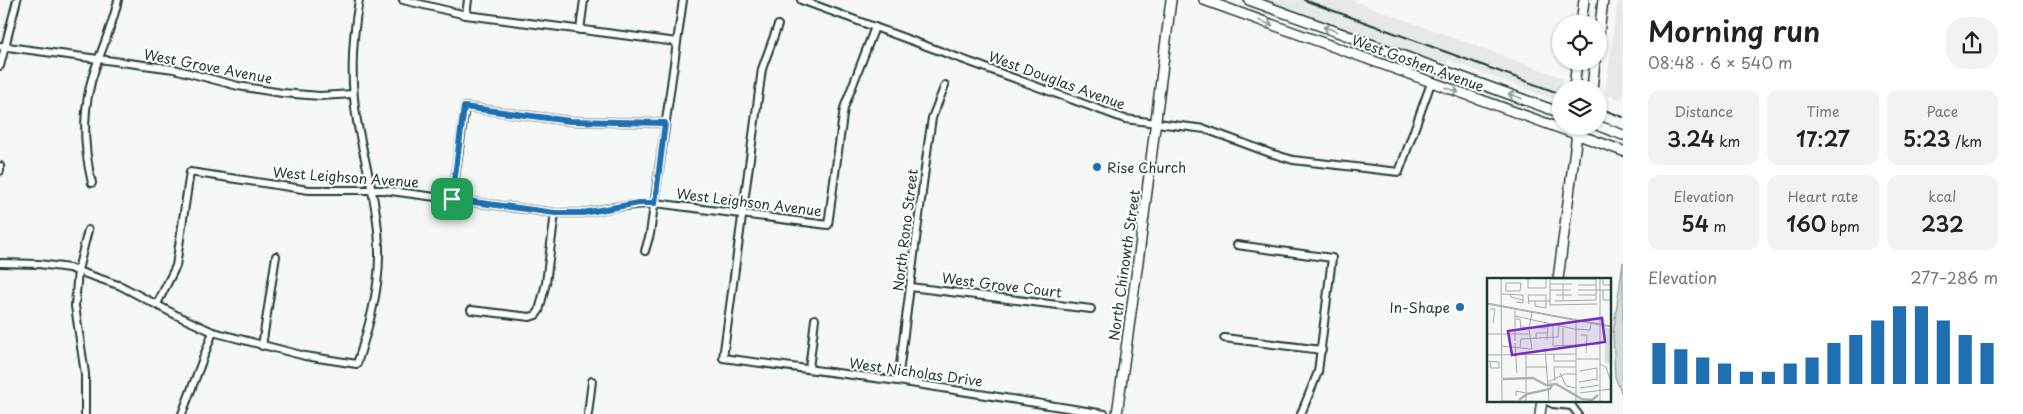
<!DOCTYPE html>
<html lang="en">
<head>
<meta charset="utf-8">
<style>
  body { margin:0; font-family:"Playpen Sans",sans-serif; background:#f2f2f2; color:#222; height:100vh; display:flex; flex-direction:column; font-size:19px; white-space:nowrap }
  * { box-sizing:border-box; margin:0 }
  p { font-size:16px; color:#767676 }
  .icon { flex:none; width:28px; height:28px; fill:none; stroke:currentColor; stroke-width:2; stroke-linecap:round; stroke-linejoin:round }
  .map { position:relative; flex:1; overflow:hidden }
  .drawer { display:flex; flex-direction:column; background:#fff; width:400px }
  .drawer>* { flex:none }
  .fabs { position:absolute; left:1552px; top:15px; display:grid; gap:10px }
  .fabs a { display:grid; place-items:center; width:55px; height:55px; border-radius:50%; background:#fff; box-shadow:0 1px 4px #0004; font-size:25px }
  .pin { position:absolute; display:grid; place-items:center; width:42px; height:42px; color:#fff; margin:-21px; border-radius:10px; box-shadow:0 2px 8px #0006 }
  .round { display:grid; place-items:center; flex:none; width:52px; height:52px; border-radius:20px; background:#f2f2f2 }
  .overview { display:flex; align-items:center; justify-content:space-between; height:85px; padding:0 25px }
  h1 { font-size:28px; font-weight:600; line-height:38px }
  .figures { display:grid; grid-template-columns:repeat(3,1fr); gap:8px; height:85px; padding:5px 25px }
  .figures div { display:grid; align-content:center; border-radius:12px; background:#f2f2f2; text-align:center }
  .figures b { font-size:21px; font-weight:600 }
  .figures small { font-size:14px; font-weight:400 }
  .figures p { font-size:14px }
  .chart { height:140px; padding:10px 25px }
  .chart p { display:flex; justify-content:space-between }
  .chart svg { width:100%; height:90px; margin-top:5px; stroke:#1f6fb2; stroke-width:6 }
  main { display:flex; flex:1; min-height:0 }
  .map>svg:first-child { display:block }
  .built { fill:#e6e9e8 }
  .green { fill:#d6dcdb; stroke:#7a8c88 }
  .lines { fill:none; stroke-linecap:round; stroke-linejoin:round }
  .minor-casing { stroke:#1f3d34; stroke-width:10 }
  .tertiary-casing { stroke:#1f3d34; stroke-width:12 }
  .secondary-casing { stroke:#1f3d34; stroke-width:12 }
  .minor { stroke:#fff; stroke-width:6 }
  .tertiary { stroke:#fff; stroke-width:9 }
  .secondary { stroke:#fff; stroke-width:9 }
  .rail { stroke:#1f3d34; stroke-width:2 }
  .oneway { stroke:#8f9e9a }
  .route-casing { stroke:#fff; stroke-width:10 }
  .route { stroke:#1f6fb2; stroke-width:6 }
  .poi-dot { fill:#1f6fb2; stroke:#fff; stroke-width:2 }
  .labels { text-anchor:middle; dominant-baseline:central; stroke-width:4; stroke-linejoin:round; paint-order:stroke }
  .street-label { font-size:14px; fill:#1f3d34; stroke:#fff }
  .poi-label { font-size:14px; fill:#1f3d34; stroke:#fff; text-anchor:start }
  .inset-river { fill:none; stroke:#aab5b1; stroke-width:2.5 }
  .inset-road { fill:none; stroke:#a0ada9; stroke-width:1 }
  .view { fill:#7b2cbf; fill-opacity:0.15; stroke:#7b2cbf; stroke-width:2.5 }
  .inset-edge { fill:none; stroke:#1f3d34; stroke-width:2.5 }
</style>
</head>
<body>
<main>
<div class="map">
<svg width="1623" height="414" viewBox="0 0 1623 414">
  <rect width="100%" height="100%" fill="#f6f7f7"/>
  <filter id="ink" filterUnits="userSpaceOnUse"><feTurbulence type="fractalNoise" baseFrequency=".02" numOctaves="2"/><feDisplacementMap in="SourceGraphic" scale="10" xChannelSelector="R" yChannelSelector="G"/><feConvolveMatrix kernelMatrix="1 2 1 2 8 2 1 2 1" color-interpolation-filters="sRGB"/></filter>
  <g filter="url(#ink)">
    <g class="built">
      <path d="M1265 0H1351L1563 78 1561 87 1557 97 1553 99 1448 60 1446 64 1382 43Z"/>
      <path d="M1618 0H1623V100L1605 94Z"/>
    </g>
    <path class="green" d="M1623 262V397L1615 377 1613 334Z"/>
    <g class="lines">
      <g class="minor-casing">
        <g id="minor">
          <path d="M403 0 466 15 677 42"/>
          <path d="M801 0 1125 119 1205 129 1270 153 1293 160 1399 172 1431 83"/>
          <path d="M466 15 468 0"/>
          <path d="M778 25 762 69 723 358 898 381 1105 414"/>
          <path d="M580 30 584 0"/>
          <path d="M0 46 174 69 238 86 282 93 320 96 353 94"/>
          <path d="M0 66 17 0"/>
          <path d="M0 166V171"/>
          <path d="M92 183C83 146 82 106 95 69 103 46 113 24 118 0"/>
          <path d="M452 199 465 107 570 121 665 123"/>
          <path d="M1237 245 1332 258 1318 372 1301 414"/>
          <path d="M645 251 650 234 683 0"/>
          <path d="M0 263 39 264 69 268 121 286 176 315 213 332 305 356 357 364C368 329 379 293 379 256 380 210 365 166 357 121 350 81 352 40 359 0"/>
          <path d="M910 287 1091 309"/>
          <path d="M157 304 176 266 190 172 309 190H383L555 213H583L615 207 655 203 828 225 844 108 875 27"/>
          <path d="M471 310 530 317 536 315 539 311 546 283 555 213"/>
          <path d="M1224 338 1322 350"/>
          <path d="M262 346 276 256"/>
          <path d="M809 369 815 319"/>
          <path d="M898 381 928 145 932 118 945 85"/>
          <path d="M1544 400 1553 404 1572 406"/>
          <path d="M1567 400 1578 414"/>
          <path d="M85 414V374L75 306 78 270 88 230"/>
          <path d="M182 414 213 332"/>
          <path d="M588 414 592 381"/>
        </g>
      </g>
      <g class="tertiary-casing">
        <path id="tertiary" d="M1117 414 1140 247 1171 0"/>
      </g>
      <g class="secondary-casing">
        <g id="secondary">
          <path d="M1204 0 1623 151"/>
          <path d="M1249 0 1561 113"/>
          <path d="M1581 24 1584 0"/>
          <path d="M1599 33 1603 0"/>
          <path d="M1574 89 1577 61"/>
          <path d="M1592 89 1595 61"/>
          <path d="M1599 126 1623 135"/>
          <path d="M1558 279 1578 126"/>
          <path d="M1540 414 1542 400"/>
        </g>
      </g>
      <use href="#minor" class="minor"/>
      <use href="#tertiary" class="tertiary"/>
      <use href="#secondary" class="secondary"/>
      <g class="rail">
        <path d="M1304 0 1561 94"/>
        <path d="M1599 108 1623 117"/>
      </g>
    </g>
    <defs><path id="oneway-shaft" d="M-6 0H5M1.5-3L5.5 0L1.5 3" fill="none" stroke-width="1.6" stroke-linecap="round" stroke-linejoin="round" transform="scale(1.25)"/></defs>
    <g class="oneway">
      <use href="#oneway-shaft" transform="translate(1266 23) rotate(20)"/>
      <use href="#oneway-shaft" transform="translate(1330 29) rotate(-160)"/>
      <use href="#oneway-shaft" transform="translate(1452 90) rotate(20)"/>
      <use href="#oneway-shaft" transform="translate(1515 96) rotate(-160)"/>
    </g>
  </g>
  <g class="lines" filter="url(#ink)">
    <g class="route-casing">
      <path id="route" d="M464 107 570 121 665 123 655 203H639L583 213H555L452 199Z"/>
    </g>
    <use href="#route" class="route"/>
  </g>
  <g class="poi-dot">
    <circle cx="1097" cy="167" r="5"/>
    <circle cx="1460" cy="307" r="5"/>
  </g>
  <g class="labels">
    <g class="street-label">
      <text transform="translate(1418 63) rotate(20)">West Goshen Avenue</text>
      <text transform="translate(208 66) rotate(11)">West Grove Avenue</text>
      <text transform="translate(1057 80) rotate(20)">West Douglas Avenue</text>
      <text transform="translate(346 177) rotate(4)">West Leighson Avenue</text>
      <text transform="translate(749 202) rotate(7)">West Leighson Avenue</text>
      <text transform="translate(905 230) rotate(-83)">North Rono Street</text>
      <text transform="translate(1124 265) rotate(-82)">North Chinowth Street</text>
      <text transform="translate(1002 285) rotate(7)">West Grove Court</text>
      <text transform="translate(916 372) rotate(8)">West Nicholas Drive</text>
    </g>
    <g class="poi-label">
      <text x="1107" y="167">Rise Church</text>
      <text x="1450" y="307" text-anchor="end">In-Shape</text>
    </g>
  </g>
  <g transform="translate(1487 278)">
    <rect width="124" height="124" fill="#f6f7f7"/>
    <path d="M117 49 124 51V85L121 86 118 83Z" fill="#d6dcdb"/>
    <path class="inset-river" d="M16 101 46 100 59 107 69 106 95 121 105 122 111 117M32 122 40 116 63 111 65 107"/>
    <path class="inset-road" d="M14 0 15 124M41 0V10H59V0M113 0V124M116 0V7H124M63 1H109V22L68 23M63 2V27L110 26M63 6H85M91 7H109M63 12H84M91 12H124M116 12V22H124M18 13H33L34 5H19V12M15 16 36 17V25L29 24M23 16 24 19 36 22M69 17H85M91 17H109M76 22V6M41 23H63M0 25 124 48M0 26 124 49M42 26 41 17H59V30L48 28V23M3 31H8L6 45M28 38 87 51 103 52 104 46M28 41H33L34 51M89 43V123M66 48V68L113 66M33 49 61 50M0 56H42M94 57H100L99 75M49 61V55H61M60 62 61 45M28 63V32M28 65 30 95M14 68 45 71 42 51 45 34M76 68V50M33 69 34 61 71 59 72 47M58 70 62 123M67 76V83H89M0 77 89 76M39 77V123M89 81H113M0 83 12 84V90H4L3 84M113 86 119 89 124 104M39 89H59M93 93 110 90V103M73 95 79 108 89 110M68 103 67 89H89M61 104 78 96H89M92 104 110 101M93 110 112 107M93 115 124 111M29 118V113L39 115M14 123 104 124"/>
    <path class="view" d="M115 40 118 64 25 77 21 53Z"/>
    <rect width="124" height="124" class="inset-edge"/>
  </g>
</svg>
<div class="fabs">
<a><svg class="icon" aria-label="locate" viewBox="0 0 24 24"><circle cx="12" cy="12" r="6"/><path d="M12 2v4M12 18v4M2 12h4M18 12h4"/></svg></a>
<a><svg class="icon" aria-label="layers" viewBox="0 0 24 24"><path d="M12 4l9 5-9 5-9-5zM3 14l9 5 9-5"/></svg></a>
</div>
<div class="pin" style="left:452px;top:199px;background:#1e9e55"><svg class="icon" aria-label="arrive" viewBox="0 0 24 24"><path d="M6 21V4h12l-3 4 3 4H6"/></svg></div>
</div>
<section class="drawer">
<div class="overview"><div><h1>Morning run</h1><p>08:48 · 6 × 540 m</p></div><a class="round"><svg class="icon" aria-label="share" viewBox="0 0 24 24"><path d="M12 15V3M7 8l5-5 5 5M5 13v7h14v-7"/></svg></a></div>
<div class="figures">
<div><p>Distance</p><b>3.24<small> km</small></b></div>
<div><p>Time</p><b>17:27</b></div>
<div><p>Pace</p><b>5:23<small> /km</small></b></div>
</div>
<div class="figures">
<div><p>Elevation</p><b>54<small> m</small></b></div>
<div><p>Heart rate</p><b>160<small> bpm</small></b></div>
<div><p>kcal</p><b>232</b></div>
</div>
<div class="chart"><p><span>Elevation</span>277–286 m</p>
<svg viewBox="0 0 160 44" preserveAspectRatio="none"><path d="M5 44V24M15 44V27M25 44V31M35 44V34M45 44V38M55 44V38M65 44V34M75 44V31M85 44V24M95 44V20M105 44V13M115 44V6M125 44V6M135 44V13M145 44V20M155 44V24"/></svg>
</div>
</section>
</main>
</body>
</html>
